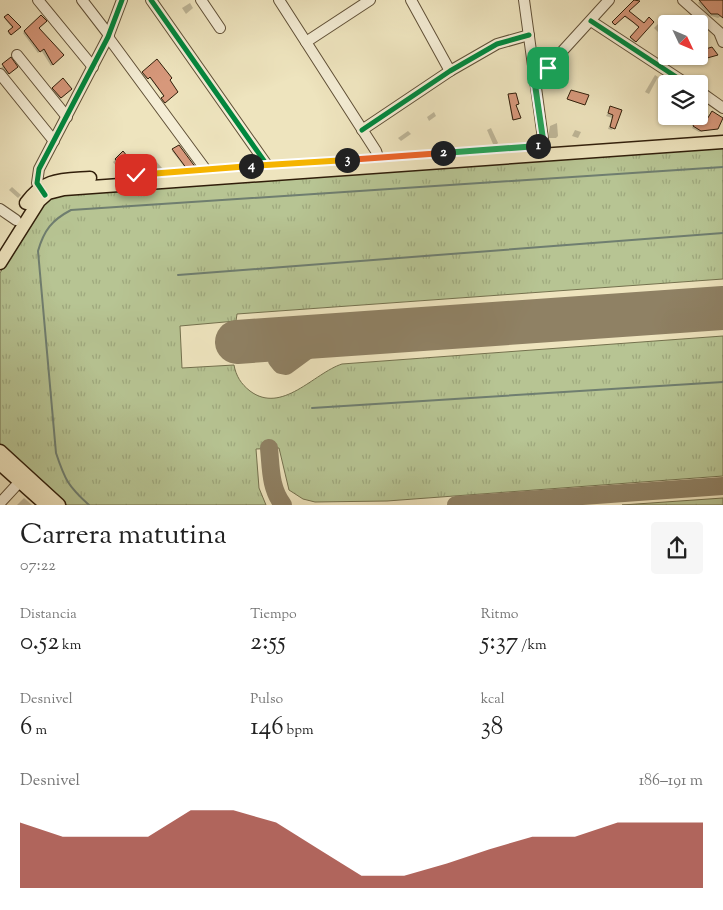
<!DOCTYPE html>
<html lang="es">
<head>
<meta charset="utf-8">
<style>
  body { margin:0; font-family:"Sorts Mill Goudy",serif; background:#f6f6f6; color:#222; height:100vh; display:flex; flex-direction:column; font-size:19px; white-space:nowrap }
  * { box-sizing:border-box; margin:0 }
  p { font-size:16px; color:#767676 }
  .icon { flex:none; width:28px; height:28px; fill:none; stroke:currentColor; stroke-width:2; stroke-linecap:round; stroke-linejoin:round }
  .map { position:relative; height:505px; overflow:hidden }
  .panel { display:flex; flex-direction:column; background:#fff; flex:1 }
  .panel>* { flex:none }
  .needle { width:32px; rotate:134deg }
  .tools { position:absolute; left:658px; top:15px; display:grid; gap:10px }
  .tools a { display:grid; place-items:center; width:50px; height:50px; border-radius:5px; background:#fff; box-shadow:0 1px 4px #0004; font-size:25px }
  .pin { position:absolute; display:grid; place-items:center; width:42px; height:42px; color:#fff; margin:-21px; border-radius:10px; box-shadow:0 2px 8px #0006 }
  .km { position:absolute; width:25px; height:25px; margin:-12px; border-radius:50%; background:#222; color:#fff; font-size:14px; line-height:25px; text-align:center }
  .round { display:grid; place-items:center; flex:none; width:52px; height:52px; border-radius:5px; background:#f6f6f6 }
  .headline { display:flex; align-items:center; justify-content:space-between; height:85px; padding:0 20px }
  h1 { font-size:28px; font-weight:600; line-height:38px }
  .metrics { display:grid; grid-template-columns:repeat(3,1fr); gap:8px; height:85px; padding:5px 20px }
  .metrics div { display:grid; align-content:center }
  .metrics b { font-size:25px; font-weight:600 }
  .metrics small { font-size:14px; font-weight:400 }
  .metrics p { font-size:14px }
  .chart { height:140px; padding:10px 20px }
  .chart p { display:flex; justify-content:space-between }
  .chart svg { width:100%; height:90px; margin-top:5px; fill:#8f2418; opacity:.7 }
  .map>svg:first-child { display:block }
  .grass { fill:url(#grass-tufts); stroke:#74714e }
  .shadow { fill:#0003 }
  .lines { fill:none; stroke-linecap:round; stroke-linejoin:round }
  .stream { stroke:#6f7e70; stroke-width:2 }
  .taxiway { stroke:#8f8164; stroke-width:18 }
  .runway { stroke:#8f8164; stroke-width:44 }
  .building { fill:#d7987b; stroke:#301e0a }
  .minor-casing { stroke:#605037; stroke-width:12 }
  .major-casing { stroke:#301e0a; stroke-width:15 }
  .minor { stroke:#f4edd5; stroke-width:10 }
  .major { stroke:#eee4be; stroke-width:12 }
  .cycleway-casing { stroke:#f4edd5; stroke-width:8 }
  .cycleway { stroke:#00873e; stroke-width:5 }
  .split-1-casing { stroke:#fff; stroke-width:10 }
  .split-2-casing { stroke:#fff; stroke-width:10 }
  .split-3-casing { stroke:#fff; stroke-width:10 }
  .split-4-casing { stroke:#fff; stroke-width:10 }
  .split-5-casing { stroke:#fff; stroke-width:10 }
  .split-1 { stroke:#22a559; stroke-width:6 }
  .split-2 { stroke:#22a559; stroke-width:6 }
  .split-3 { stroke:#f0652b; stroke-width:6 }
  .split-4 { stroke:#f5b400; stroke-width:6 }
  .split-5 { stroke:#f5b400; stroke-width:6 }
</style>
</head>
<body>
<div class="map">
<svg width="723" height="505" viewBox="0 0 723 505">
  <defs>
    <pattern id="grass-tufts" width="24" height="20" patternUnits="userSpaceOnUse" patternTransform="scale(1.25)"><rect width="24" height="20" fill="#b7c493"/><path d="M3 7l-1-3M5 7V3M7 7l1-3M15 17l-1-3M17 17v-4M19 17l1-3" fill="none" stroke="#9ea87d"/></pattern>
  </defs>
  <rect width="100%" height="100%" fill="#eee4be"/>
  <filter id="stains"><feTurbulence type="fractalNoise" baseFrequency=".004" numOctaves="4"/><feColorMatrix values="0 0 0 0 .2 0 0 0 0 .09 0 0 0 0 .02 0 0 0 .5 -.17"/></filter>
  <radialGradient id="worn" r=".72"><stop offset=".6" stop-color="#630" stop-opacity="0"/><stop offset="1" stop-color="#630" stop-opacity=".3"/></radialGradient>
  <g class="grass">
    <path d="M723 147V279L237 314 236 321 180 326 182 368 234 365C236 376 241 384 250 391 282 415 314 373 342 364L723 336V476L387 501 315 502 303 499 289 490 279 448 256 449 259 488 266 505H67L0 444V273L37 210 51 199 65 195Z"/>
    <path d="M723 498V505H622Z"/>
  </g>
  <g class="shadow">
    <path d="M636 0 638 1 628 11 644 24 653 22 634 42 630 38 639 28 632 22 623 16 613 25 612 23Z"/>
    <path d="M701 0H723V15L718 18 708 15 698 3Z"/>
    <path d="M190 3 193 8 186 14 182 8Z"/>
    <path d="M8 15 19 27 10 35 8 33 13 29 5 19Z"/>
    <path d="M41 17 38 28 62 55 51 66 41 50 38 53 23 33Z"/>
    <path d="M659 23 663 27 658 32 654 28Z"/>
    <path d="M666 55 674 56 665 64 661 60Z"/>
    <path d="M10 59 14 69 7 75 1 68Z"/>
    <path d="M157 60 177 92 164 102 161 100 164 97 149 77 146 79 142 73Z"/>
    <path d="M655 75 658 77 649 94 645 92Z"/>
    <path d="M53 88 65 95 55 103 47 94Z"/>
    <path d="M666 89V98L662 95Z"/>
    <path d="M571 92 584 105 568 100Z"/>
    <path d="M508 95 517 104 515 105 519 119 512 120Z"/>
    <path d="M611 107 620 111 612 130 608 129 612 118 606 116Z"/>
    <path d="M434 112 436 116 429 121 427 117Z"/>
    <path d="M696 120 706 122 717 128 699 132 692 128Z"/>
    <path d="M557 123 558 136 556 138H548L550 126Z"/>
    <path d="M491 128 498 143 497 144H493L487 130Z"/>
    <path d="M575 130 581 132 578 138 572 136Z"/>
    <path d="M408 131 411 134 401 141 398 138Z"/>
    <path d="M179 146 194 168 186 169 172 151Z"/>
    <path d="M123 153 136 168 134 170 121 172 113 162Z"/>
    <path d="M155 160 162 168 160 170H152L148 165Z"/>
    <path d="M12 187 21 195 18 198 9 190Z"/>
    <path d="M24 498 32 505H17Z"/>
  </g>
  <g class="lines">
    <g class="stream">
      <path d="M178 275 723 233"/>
      <path d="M312 408 723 382"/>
      <path d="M89 505C68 486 65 480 56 453L38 251C44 230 52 220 71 210L723 167"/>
    </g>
    <g class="taxiway">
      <path d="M277 360 281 365 286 366 316 344 335 335"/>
      <path d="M269 448C271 468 270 488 283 505"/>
      <path d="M456 505 723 486"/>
    </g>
    <path class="runway" d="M237 342 723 308"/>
  </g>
  <g class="building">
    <path d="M634 0 640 1 629 11 644 23 649 17 654 22 636 42 630 37 639 27 633 22 625 16 615 25 612 22Z"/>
    <path d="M699 0H723V18L718 14H711Z"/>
    <path d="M8 14 21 27 11 35 8 31 13 27 4 17Z"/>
    <path d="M41 15 47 21 39 28 64 55 53 65 44 49 40 52 24 31Z"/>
    <path d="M712 47 718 55 700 60 699 51Z"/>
    <path d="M11 57 18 67 9 74 2 64Z"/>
    <path d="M157 59 172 78 170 80 178 92 165 103 161 98 164 96 150 77 148 79 142 72Z"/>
    <path d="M63 78 72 89 61 98 52 88Z"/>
    <path d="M571 90 589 95 585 105 567 99Z"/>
    <path d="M516 93 519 104 516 105 521 118 513 120 508 94Z"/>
    <path d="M610 106 622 110 615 129 610 127 613 115 608 113Z"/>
    <path d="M712 111 723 118 718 129 701 131 693 126 697 117 706 121Z"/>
    <path d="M179 145 196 168 187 169 172 149Z"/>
    <path d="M123 151 137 168 124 170 115 159Z"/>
  </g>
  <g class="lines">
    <g class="minor-casing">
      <g id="minor">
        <path d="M38 0 93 67"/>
        <path d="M82 0 109 35"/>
        <path d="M151 0 267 165"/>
        <path d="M201 0 220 28"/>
        <path d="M279 0 376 151 378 157"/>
        <path d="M411 0 450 71"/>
        <path d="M524 0 544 146"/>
        <path d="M683 0 719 32 723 42"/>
        <path d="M591 21 687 84"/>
        <path d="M108 37 206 170"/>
        <path d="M306 42 370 0"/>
        <path d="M17 55 67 117"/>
        <path d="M533 71 547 68 609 0"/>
        <path d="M0 74 54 141"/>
        <path d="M699 91 723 108"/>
        <path d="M362 130 450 71 497 44 529 35"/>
        <path d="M44 195 37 183 39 169 108 37 122 0"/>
        <path d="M0 209 16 220"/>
        <path d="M0 503 25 476"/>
      </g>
    </g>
    <g class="major-casing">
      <g id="major">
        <path d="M26 203C44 178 61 180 90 178"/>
        <path d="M0 263 39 201 48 193 64 189 723 142"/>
        <path d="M0 451 59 505"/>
        <path d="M0 464 46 505"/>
      </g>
    </g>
    <use href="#minor" class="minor"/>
    <use href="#major" class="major"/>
    <g class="cycleway-casing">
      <g id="cycleway">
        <path d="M151 0 267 165"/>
        <path d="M591 21 687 84"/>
        <path d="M362 130 450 71 497 44 529 35"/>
        <path d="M45 195 37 183 39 169 108 37 122 0"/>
      </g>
    </g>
    <use href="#cycleway" class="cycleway"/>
  </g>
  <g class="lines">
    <g class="split-1-casing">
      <path id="split-1" d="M538 146H544L533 71 548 68"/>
    </g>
    <g class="split-2-casing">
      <path id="split-2" d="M443 153 538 146"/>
    </g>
    <g class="split-3-casing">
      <path id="split-3" d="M347 160 443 153"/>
    </g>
    <g class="split-4-casing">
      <path id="split-4" d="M251 166 347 160"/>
    </g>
    <g class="split-5-casing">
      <path id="split-5" d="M136 175 251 166"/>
    </g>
    <use href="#split-1" class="split-1"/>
    <use href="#split-2" class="split-2"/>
    <use href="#split-3" class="split-3"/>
    <use href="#split-4" class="split-4"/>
    <use href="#split-5" class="split-5"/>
  </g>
  <rect width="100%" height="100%" filter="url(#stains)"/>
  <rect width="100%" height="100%" fill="url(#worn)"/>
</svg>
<div class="tools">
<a><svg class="needle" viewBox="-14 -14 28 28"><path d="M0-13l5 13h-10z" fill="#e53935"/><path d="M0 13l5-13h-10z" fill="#767676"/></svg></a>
<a><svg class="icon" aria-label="layers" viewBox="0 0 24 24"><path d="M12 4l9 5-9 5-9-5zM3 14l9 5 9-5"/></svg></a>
</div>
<div class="pin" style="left:548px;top:68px;background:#1e9e55"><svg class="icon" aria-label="arrive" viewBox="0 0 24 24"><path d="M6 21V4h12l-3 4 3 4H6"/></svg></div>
<div class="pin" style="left:136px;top:175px;background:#d93025"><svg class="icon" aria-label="check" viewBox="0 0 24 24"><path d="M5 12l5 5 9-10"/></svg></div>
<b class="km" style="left:538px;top:146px">1</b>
<b class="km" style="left:443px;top:153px">2</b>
<b class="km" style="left:347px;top:160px">3</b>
<b class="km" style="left:251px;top:166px">4</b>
</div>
<section class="panel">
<div class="headline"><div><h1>Carrera matutina</h1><p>07:22</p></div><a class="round"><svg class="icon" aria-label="share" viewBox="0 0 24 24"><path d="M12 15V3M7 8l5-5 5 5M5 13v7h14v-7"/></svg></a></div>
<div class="metrics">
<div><p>Distancia</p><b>0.52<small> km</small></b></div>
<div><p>Tiempo</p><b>2:55</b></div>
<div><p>Ritmo</p><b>5:37<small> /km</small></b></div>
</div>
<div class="metrics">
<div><p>Desnivel</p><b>6<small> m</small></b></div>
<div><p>Pulso</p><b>146<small> bpm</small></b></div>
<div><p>kcal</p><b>38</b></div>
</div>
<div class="chart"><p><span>Desnivel</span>186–191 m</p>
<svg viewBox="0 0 160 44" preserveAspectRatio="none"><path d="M0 44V12L10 19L20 19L30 19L40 6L50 6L60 12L70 25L80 38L90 38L100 32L110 25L120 19L130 19L140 12L150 12L160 12V44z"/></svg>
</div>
</section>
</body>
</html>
